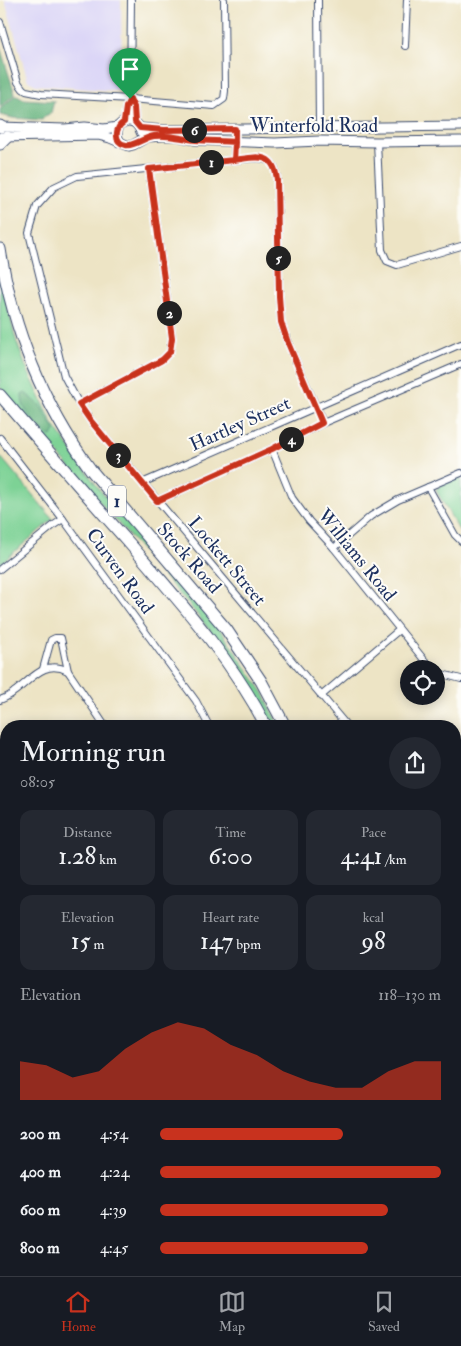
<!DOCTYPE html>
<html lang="en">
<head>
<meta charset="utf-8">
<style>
  body { margin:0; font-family:"IM FELL Double Pica",serif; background:#242831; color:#f1f3f6; height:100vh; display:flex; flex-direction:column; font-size:19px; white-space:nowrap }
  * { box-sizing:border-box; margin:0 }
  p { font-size:16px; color:#9ea1a6 }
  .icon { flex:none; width:28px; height:28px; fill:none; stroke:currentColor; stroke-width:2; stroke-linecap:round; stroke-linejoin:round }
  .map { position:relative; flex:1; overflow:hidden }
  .side { position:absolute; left:0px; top:720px; width:461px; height:556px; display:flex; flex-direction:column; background:#171b24; border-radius:20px 20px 0 0; box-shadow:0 2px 12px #0003 }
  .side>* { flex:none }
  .tools { position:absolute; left:400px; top:660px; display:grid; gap:10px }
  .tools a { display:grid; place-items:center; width:45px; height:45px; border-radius:50%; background:#171b24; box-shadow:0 2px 12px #0003; font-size:25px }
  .pin { position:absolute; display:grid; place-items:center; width:42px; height:42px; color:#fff; margin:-51px -21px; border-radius:50% 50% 50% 0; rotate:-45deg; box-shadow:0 0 5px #0007 }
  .pin .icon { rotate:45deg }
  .km { position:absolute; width:25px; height:25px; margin:-12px; border-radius:50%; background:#222; color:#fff; font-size:14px; line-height:25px; text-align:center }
  .round { display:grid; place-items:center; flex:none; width:52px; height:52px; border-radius:26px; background:#242831 }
  .head { display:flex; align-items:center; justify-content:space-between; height:85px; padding:0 20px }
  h1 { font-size:28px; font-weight:600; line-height:38px }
  .stats { display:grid; grid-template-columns:repeat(3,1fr); gap:8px; height:85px; padding:5px 20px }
  .stats div { display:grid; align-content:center; border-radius:12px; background:#242831; text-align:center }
  .stats b { font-size:25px; font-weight:600 }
  .stats small { font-size:14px; font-weight:400 }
  .stats p { font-size:14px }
  .chart { height:140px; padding:10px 20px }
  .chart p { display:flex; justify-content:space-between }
  .chart svg { width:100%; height:90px; margin-top:5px; fill:#c8321e; opacity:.7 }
  ul { padding:0 20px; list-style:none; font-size:16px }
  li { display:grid; grid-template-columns:80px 60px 1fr; align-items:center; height:38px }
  li i { height:12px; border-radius:6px; background:#c8321e }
  .menu { display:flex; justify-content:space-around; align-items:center; height:70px; border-top:1px solid #363941; background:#171b24; font-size:14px; color:#9ea1a6 }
  .menu a { display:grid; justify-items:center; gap:2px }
  .menu .current { color:#c8321e }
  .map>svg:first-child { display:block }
  .built { fill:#dbd6f7 }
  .green { fill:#7dd295; stroke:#4c807a }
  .forest { fill:#66b47e; stroke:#40726e }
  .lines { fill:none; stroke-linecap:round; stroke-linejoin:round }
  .street-casing { stroke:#3a4a6d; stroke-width:8 }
  .secondary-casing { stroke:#3a4a6d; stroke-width:11 }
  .highway-casing { stroke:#3a4a6d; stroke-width:13 }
  .street { stroke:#fff; stroke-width:6 }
  .secondary { stroke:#fff; stroke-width:9 }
  .highway { stroke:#fff; stroke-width:11 }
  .route-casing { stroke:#fff; stroke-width:10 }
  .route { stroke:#c8321e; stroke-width:6 }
  .labels { text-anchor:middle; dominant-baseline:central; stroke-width:4; stroke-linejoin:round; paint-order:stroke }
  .shield { fill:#fdfcf7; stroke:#5f6c8c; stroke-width:1 }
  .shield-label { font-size:18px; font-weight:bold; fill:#1b2f5e }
  .street-label { font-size:19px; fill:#1b2f5e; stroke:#fdfcf7 }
</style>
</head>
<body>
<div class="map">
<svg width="461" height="1276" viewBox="0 0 461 1276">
  <rect width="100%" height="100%" fill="#fdfcf7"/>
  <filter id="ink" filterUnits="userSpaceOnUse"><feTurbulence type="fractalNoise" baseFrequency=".02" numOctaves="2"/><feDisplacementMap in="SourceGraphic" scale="10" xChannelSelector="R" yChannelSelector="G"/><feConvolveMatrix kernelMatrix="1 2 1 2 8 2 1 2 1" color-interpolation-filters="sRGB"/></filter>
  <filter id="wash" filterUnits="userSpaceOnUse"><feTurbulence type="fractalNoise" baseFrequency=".0096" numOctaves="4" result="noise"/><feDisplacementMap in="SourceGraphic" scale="20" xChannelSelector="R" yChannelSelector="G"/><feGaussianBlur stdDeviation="1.12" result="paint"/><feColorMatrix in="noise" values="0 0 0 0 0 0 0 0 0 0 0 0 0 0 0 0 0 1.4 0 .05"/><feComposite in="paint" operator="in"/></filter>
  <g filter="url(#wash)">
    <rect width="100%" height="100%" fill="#ede4c5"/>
    <path class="built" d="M5 0H121L122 85 116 91 36 85 28 81Z"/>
    <g class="green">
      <path d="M0 278 16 340 26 367 53 424 99 489 221 631 263 692 279 726H271C266 717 262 707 257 698 240 668 217 640 196 613L0 387Z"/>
      <path d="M0 456 53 519 0 564Z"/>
      <path d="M461 476V534L436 490 440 485Z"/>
    </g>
    <g class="forest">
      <path d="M0 47 15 94 0 107Z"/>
      <path d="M16 95H17L24 99 54 101 51 113 45 116 42 120 13 118 0 115V109Z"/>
      <path d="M25 393 40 405 55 430 52 436C44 435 28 415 24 407 23 403 22 399 22 395Z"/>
    </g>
  </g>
  <g filter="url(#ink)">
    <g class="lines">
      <g class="street-casing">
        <g id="street">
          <path d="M131 0 130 99 134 107 135 122"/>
          <path d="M318 0 319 128"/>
          <path d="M0 22 18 82 23 89 26 91 41 94 130 99 214 106 224 99 225 91 224 0"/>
          <path d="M405 46 407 0"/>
          <path d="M124 122 126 107 130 99"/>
          <path d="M377 142 382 250 387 261 397 265 461 246"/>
          <path d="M234 160 235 129"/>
          <path d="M79 404 162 360 170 352 172 337 149 169"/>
          <path d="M323 423 288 343 281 322 279 295 277 180C276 164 271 158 254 158L77 176 54 187 37 206 29 233 64 376 79 404 90 420 347 726"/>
          <path d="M0 438 63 519 196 701 209 726"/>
          <path d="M272 449 292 498 309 521 334 548 425 661 435 669"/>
          <path d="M142 483 461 344"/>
          <path d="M428 487 455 535 461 541"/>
          <path d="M157 501 272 449 323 423 461 364"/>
          <path d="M334 548 371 516 398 500 461 473"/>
          <path d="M0 569 54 525 63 519"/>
          <path d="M43 669 51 640 55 638H61L68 671"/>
          <path d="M436 670 442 674 461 679"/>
          <path d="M321 696 399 630"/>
          <path d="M0 700C5 698 10 696 14 692 32 679 44 659 68 671L103 723 104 726"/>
          <path d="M0 803H6"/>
          <path d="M455 897 461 898"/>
          <path d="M0 911H6"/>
          <path d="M0 1016H6"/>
          <path d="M0 1120H6"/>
          <path d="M62 1276V1270"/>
          <path d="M144 1276V1270"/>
        </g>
      </g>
      <g class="secondary-casing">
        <g id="secondary">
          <path d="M0 127 65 129 85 127 104 129 118 127"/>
          <path d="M140 128 164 130 461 126"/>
          <path d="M1 137 98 135 110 138 129 146 133 145 147 137 163 136H176L194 140 275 143 319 141 377 142 461 141"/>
          <path d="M120 142C108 123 135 111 141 132"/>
          <path d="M455 785H461"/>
        </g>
      </g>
      <g class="highway-casing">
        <g id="highway">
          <path d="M0 126 1 127"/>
          <path d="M0 144 7 137"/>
          <path d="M0 249C13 331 42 403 91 470L226 629 261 681 285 726"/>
          <path d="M0 395C43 445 86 495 130 544 180 602 231 658 266 726"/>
          <path d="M387 1270 388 1276"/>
          <path d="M404 1270 405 1276"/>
        </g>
      </g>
      <use href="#street" class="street"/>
      <use href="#secondary" class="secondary"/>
      <use href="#highway" class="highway"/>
    </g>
  </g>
  <g class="lines" filter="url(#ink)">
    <g class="route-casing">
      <path id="route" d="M130 99 126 107 124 122C115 128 113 142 126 145 133 147 145 137 154 136 169 134 182 139 196 140 209 141 222 141 235 142L234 160 149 169 172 338 170 352 162 360 79 404 90 420 157 501 272 449 322 423 288 343 281 322 279 296 277 180C274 151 257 157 234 160 235 149 235 139 235 129L164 130 140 128 135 122 134 107 130 99"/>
    </g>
    <use href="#route" class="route"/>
  </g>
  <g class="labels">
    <rect class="shield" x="108" y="485.5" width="18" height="31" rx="4"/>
    <g class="shield-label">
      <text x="117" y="501">1</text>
    </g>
    <g class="street-label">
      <text x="314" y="126">Winterfold Road</text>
      <text transform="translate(240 424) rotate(-24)">Hartley Street</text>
      <text transform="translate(357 555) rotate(51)">Williams Road</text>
      <text transform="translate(189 558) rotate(49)">Stock Road</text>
      <text transform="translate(227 561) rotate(50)">Lockett Street</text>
      <text transform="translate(120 571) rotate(54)">Curven Road</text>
    </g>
  </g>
</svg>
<div class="tools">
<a><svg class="icon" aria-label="locate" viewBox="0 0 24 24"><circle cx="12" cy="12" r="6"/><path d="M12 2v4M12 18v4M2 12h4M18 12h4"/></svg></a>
</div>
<div class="pin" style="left:130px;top:99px;background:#1e9e55"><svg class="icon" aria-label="arrive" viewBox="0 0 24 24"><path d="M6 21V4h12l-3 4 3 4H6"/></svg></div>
<b class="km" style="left:211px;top:162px">1</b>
<b class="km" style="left:169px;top:313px">2</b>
<b class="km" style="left:118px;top:455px">3</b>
<b class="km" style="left:291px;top:439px">4</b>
<b class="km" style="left:278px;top:258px">5</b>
<b class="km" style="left:194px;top:130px">6</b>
<section class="side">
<div class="head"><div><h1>Morning run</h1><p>08:05</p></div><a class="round"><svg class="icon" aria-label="share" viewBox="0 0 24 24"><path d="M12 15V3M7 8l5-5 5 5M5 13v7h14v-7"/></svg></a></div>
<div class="stats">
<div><p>Distance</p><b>1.28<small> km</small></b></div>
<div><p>Time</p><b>6:00</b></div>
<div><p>Pace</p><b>4:41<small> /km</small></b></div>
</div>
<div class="stats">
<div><p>Elevation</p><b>15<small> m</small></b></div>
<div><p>Heart rate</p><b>147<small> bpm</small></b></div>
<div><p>kcal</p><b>98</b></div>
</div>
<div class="chart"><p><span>Elevation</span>118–130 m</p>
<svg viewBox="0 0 160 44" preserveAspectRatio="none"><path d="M0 44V25L10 27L20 33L30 30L40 19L50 11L60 6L70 9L80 17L90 22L100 30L110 35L120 38L130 38L140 30L150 25L160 25V44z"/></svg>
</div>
<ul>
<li><b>200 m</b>4:54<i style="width:65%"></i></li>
<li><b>400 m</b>4:24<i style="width:100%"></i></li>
<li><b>600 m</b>4:39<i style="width:81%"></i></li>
<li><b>800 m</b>4:45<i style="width:74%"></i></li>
</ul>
</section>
</div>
<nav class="menu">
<a class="current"><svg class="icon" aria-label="home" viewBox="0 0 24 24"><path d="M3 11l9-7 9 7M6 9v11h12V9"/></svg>Home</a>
<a><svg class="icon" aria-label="map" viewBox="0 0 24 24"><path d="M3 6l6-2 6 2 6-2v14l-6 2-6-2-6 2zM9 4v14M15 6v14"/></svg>Map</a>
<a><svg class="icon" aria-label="saved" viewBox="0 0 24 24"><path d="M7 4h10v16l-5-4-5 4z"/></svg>Saved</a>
</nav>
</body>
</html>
